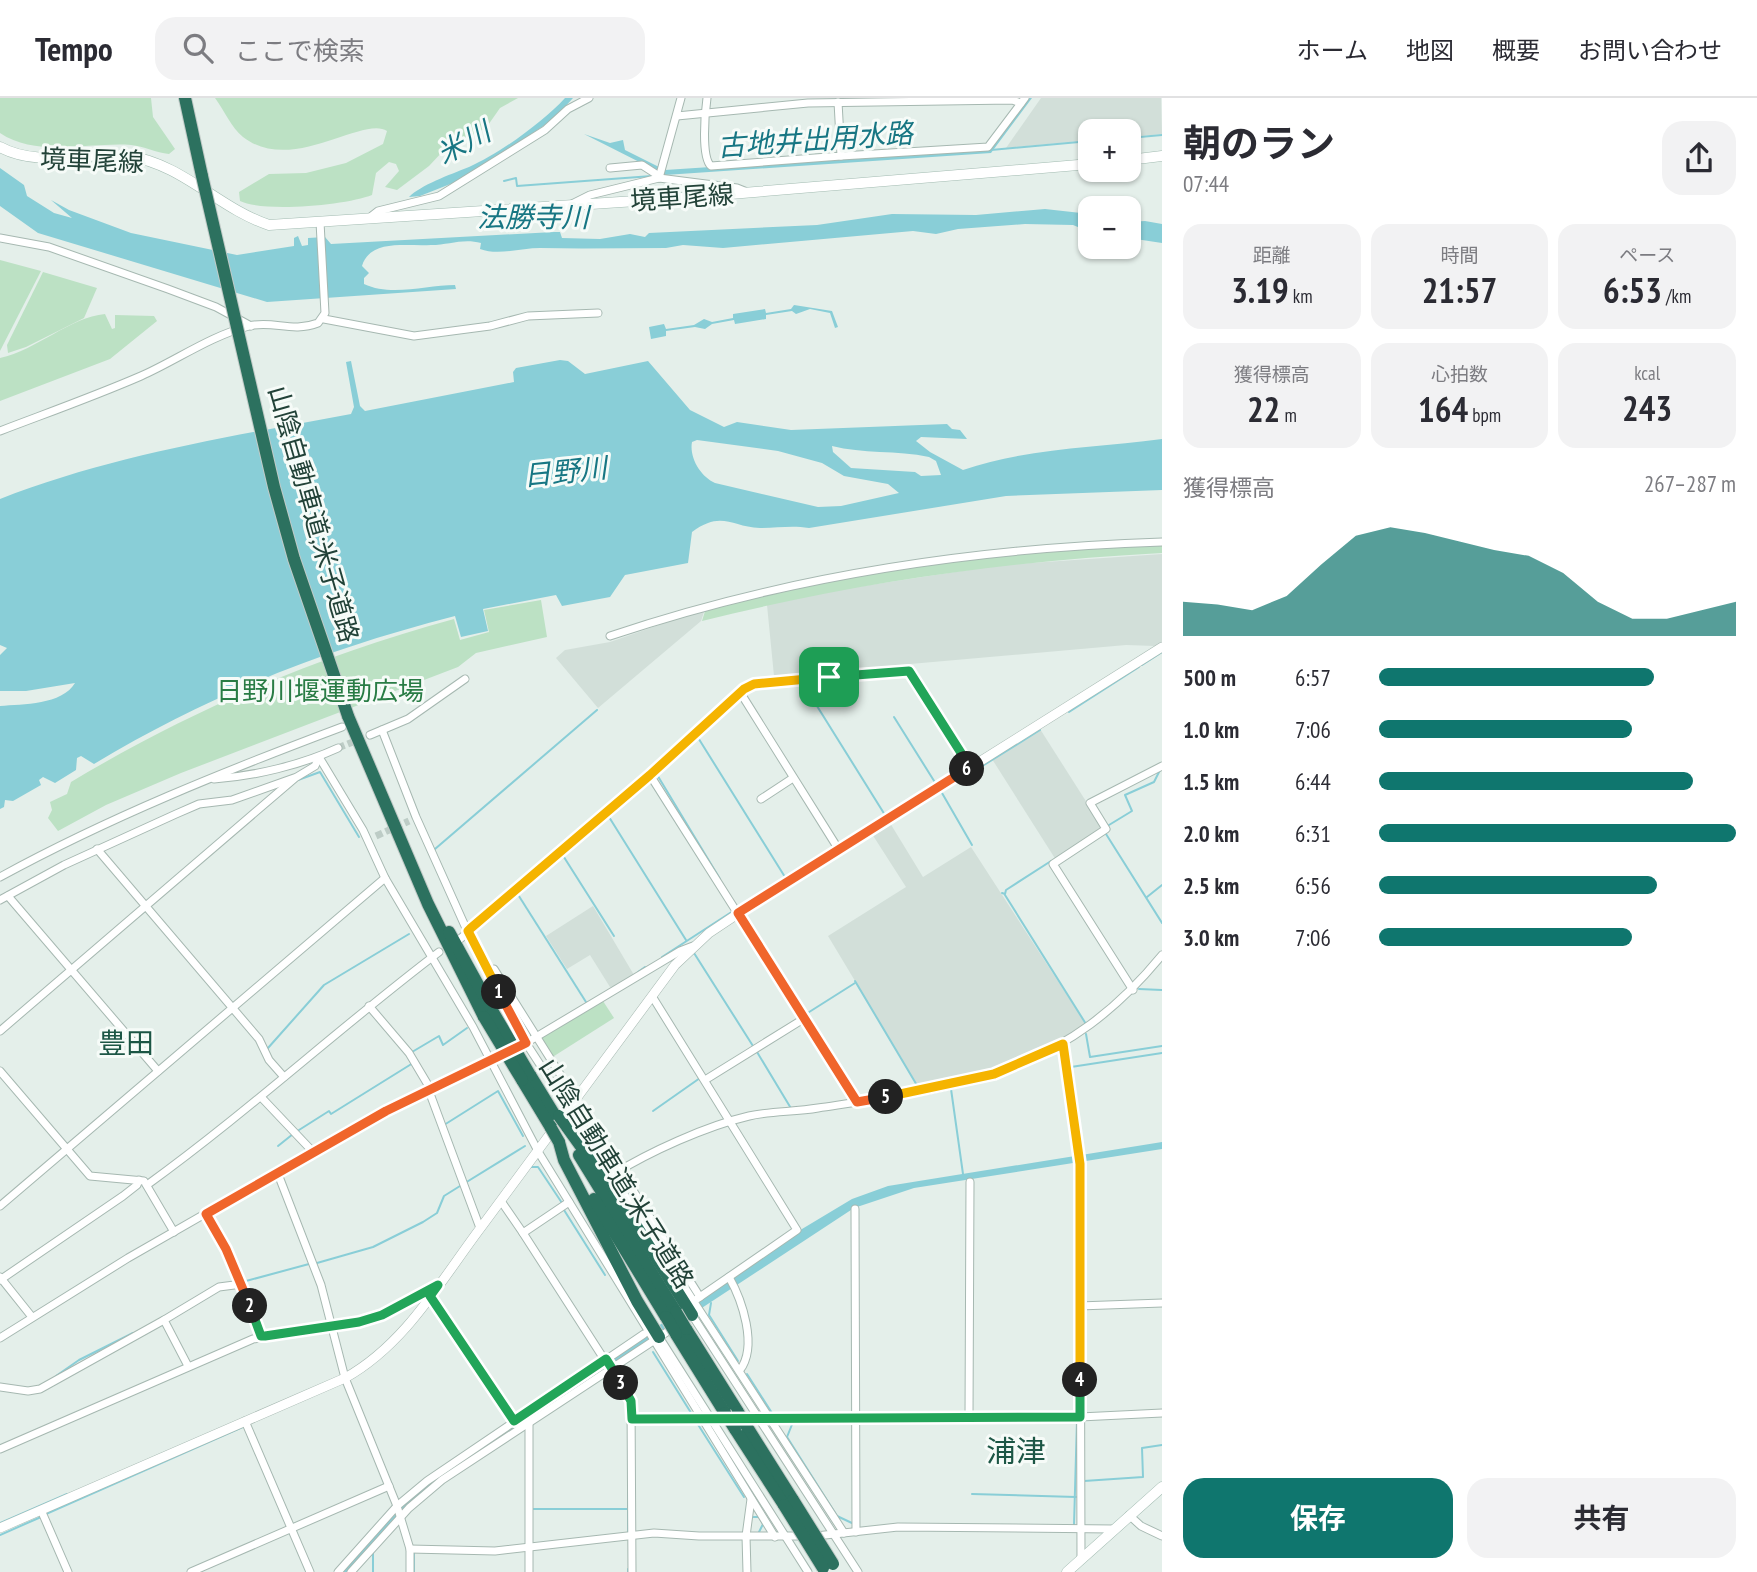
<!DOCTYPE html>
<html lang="ja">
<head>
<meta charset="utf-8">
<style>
  body { margin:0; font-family:"PT Sans Narrow","Noto Sans JP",sans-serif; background:#f2f2f3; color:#2b2b33; height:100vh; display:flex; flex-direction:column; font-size:26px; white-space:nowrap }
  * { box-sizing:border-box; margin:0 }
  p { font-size:23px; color:#7c7c81 }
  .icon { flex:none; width:38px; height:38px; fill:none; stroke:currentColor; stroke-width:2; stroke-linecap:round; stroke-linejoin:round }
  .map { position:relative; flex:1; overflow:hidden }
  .details { display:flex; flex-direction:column; background:#fff; width:595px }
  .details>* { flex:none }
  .fabs { position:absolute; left:1078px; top:21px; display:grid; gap:14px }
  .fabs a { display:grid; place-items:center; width:63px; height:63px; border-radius:14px; background:#fff; box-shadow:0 2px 5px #0004; font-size:35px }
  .pin { position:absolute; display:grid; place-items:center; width:60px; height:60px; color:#fff; margin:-30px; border-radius:14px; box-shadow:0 4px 10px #0006 }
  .km { position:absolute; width:35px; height:35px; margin:-18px; border-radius:50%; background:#222; color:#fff; font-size:19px; line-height:35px; text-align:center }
  .round { display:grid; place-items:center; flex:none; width:74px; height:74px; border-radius:21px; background:#f2f2f3 }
  .summary { display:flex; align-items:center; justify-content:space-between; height:119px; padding:0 21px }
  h1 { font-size:38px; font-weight:700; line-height:52px }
  .figures { display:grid; grid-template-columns:repeat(3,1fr); gap:10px; height:119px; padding:7px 21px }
  .figures div { display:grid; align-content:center; border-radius:18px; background:#f2f2f3; text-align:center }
  .figures b { font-size:35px; font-weight:700 }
  .figures small { font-size:19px; font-weight:400 }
  .figures p { font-size:19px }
  .chart { height:196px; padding:14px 21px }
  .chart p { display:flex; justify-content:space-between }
  .chart svg { width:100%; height:126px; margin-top:7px; fill:#0f766e; opacity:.7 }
  .button { display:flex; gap:14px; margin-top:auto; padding:14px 21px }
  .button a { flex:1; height:80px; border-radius:21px; background:#0f766e; color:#fff; font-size:28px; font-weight:700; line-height:80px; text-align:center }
  .button a+a { background:#f2f2f3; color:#2b2b33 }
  ul { padding:0 21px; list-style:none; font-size:23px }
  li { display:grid; grid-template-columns:112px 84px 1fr; align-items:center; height:52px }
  li i { height:18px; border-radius:9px; background:#0f766e }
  header { display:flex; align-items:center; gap:42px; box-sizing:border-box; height:98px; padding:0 35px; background:#fff; border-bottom:2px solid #e1e1e2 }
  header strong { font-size:33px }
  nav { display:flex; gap:38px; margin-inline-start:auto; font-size:24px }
  .search { width:490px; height:63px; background:#f2f2f3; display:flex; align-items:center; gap:18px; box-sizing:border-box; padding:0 24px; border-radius:21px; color:#7c7c81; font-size:26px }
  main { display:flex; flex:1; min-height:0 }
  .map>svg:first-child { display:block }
  .built { fill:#d2dfd9 }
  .green { fill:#bce1c4 }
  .water { fill:#89ced7; fill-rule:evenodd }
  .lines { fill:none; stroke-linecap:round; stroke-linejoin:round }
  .stream { stroke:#89ced7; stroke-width:2 }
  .minor-tunnel { stroke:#bdccc6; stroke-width:7; stroke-dasharray:7 3.5; stroke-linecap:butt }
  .minor-casing { stroke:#a6b8b1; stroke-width:9 }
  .tertiary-casing { stroke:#a6b8b1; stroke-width:10 }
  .secondary-casing { stroke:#a2bbb1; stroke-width:11 }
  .motorway-casing { stroke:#c1cac7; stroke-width:14 }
  .minor { stroke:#fff; stroke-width:7 }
  .tertiary { stroke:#fff; stroke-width:9 }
  .secondary { stroke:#fff; stroke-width:10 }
  .motorway { stroke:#2c715f; stroke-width:12 }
  .motorway-bridge-casing { stroke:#c1cac7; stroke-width:14; stroke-linecap:butt }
  .motorway-bridge { stroke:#2c715f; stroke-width:12 }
  .split-1-casing { stroke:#fff; stroke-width:14 }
  .split-2-casing { stroke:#fff; stroke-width:14 }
  .split-3-casing { stroke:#fff; stroke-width:14 }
  .split-4-casing { stroke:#fff; stroke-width:14 }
  .split-5-casing { stroke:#fff; stroke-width:14 }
  .split-6-casing { stroke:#fff; stroke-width:14 }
  .split-7-casing { stroke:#fff; stroke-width:14 }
  .split-1 { stroke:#f5b400; stroke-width:9 }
  .split-2 { stroke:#f0652b; stroke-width:9 }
  .split-3 { stroke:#22a559; stroke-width:9 }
  .split-4 { stroke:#22a559; stroke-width:9 }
  .split-5 { stroke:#f5b400; stroke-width:9 }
  .split-6 { stroke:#f0652b; stroke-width:9 }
  .split-7 { stroke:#22a559; stroke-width:9 }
  .labels { text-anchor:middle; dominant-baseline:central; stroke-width:6; stroke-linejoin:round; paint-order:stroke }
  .street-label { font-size:26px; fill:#224238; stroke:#f6fbf8 }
  .park-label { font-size:26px; fill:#297c45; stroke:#f6fbf8 }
  .water-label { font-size:28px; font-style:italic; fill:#177683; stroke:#f6fbf8 }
  .neighbourhood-label { font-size:28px; fill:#1c5645; stroke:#f6fbf8 }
  .quarter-label { font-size:30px; fill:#1c5645; stroke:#f6fbf8 }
</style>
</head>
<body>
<header>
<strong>Tempo</strong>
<div class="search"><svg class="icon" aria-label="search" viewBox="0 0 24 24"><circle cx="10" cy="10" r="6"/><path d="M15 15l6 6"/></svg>ここで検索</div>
<nav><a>ホーム</a><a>地図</a><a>概要</a><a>お問い合わせ</a></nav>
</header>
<main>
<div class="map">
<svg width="1162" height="1474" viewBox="0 0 1162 1474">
  <rect width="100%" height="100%" fill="#e4efea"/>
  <g class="built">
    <path d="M1041 0H1161L1162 36 1129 39V33H1090V42L1006 50Z"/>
    <path d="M1162 456V544L1155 548 1126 547 774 578 767 507 837 492 1001 467Z"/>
    <path d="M705 511 701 523 598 610 556 560 565 552 610 544Z"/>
    <path d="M1040 631 1103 730 1056 762 992 661Z"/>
    <path d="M890 725 923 779 971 749 1087 928 1066 943 999 973 920 991 828 838 906 789 872 736Z"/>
    <path d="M593 808 634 877 617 888 610 889 590 857 567 871 546 838Z"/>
  </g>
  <g class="green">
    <path d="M0 0H151L153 19 175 51 169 56C156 55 144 48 131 47 89 44 37 60 0 35Z"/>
    <path d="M215 0H518L500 10 486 30 445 51 429 68 397 92 385 89 399 73 396 66 389 64 376 75 372 97C347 107 264 115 240 103L239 94 269 76 306 75 346 65 383 46 387 33C363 17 292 77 243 39 231 29 224 12 215 0Z"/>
    <path d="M0 162 41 173 0 253Z"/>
    <path d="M43 174 97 190 84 220 26 249 8 255 7 247Z"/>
    <path d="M105 216 112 231 115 230V217L154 218 157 223 110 261 0 303V260C37 252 70 219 105 216Z"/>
    <path d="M1162 446V455C1006 463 854 485 702 523L706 510 861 475 1005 457Z"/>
    <path d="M541 502 547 539 476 555 458 569 181 675 106 707 58 733 48 720 52 712 50 704 67 696 71 684C193 611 318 558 454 521L460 542 489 534 484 512Z"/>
    <path d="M603 903 614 920 551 960 539 941Z"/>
  </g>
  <g class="water">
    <path d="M565 0H573L554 21 463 81 420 98 409 99C421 87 449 77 469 69 499 56 543 24 565 0Z"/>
    <path d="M1028 0H1032L991 55 665 77 584 36 610 45 623 42 625 52 665 72 988 51Z"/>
    <path d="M0 70 24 87 27 98 54 115 72 120 51 102 69 112 131 135 237 157 294 148V140L298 138 302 148 308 147V140L325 139 331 146 554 134H560L562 140 600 141 630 136 645 139 649 135 817 127 892 116 976 117 1045 111 1090 116V134L1073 127 1025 126 958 131 936 136 913 133 723 150 683 147 666 150C624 150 582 151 540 150 521 150 498 158 480 151L481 145C463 140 449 147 431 147 409 149 370 140 362 168L369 175 364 180V186C391 199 427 187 455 187L456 191 267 204 38 135 0 108Z"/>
    <path d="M1145 123 1162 126V145L1129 140V124Z"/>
    <path d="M794 207 832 213 838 229 835 230 830 215 810 211 796 216 792 213 766 217V221L735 226 734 222 712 226 705 231 695 229 666 233V238L651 241 649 229 664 226 666 231 694 227 704 221 712 224 733 220V216L765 211 766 215 791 211Z"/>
    <path d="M560 262 568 263 585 276 648 263 690 312 724 329 737 324 791 332 947 326 952 331 960 332 967 341 921 339 916 343 930 354 963 372C1027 350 1095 350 1162 341V392L1006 398 809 430C792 427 777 430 760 430 731 429 722 412 692 434L688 465 625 477 610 499 562 508 556 497 483 511 488 533 461 539 455 518C323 552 211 596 94 666L81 658 77 660 76 672 55 685 43 679 39 682 41 687 13 703 5 702 4 709 0 711V608C23 606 62 607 75 585L26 593H0V557L7 550 0 547V401C112 357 233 338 351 316L354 309 346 264 351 263 360 308 365 313 514 284 513 274 516 270ZM697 342 778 353 822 365 844 378 888 386 899 395 841 408 818 409 715 385C701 379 689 360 692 344ZM832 348C862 356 897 352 929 359L936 363 941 377 921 378 915 374 851 370 833 354Z"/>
    <path d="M1162 1044V1051L914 1090 854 1110 440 1382 348 1474H340L424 1386 802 1131 852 1101 888 1088Z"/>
  </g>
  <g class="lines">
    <g class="stream">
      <path d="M1129 40 1162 37"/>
      <path d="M991 52 1090 43"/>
      <path d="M504 83 516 80 517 88 652 78"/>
      <path d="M1142 567 1162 554"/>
      <path d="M750 582 773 580"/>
      <path d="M802 584 885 717"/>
      <path d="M1069 614 1139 569"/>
      <path d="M894 619 936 686"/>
      <path d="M697 638 785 779"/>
      <path d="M656 675 720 781"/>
      <path d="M298 682 320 674 359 739"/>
      <path d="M942 695 972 747"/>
      <path d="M914 700 965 667"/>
      <path d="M609 719 686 842"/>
      <path d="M891 725 1040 632"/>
      <path d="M1109 727 1132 713 1125 697 1154 684 1160 672"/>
      <path d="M1106 736 1162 825"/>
      <path d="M840 745 901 708"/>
      <path d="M435 751 597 612"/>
      <path d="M562 756 614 838"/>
      <path d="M517 795 586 904"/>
      <path d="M1002 795 1005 796 1006 792 1051 763"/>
      <path d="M1005 797 1086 926"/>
      <path d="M1147 799 1162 787"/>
      <path d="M738 809 834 750"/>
      <path d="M747 816 872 737"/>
      <path d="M694 855 753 948"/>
      <path d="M662 859 733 813"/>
      <path d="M638 874 645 869"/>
      <path d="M785 883 793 896"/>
      <path d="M855 883 918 989"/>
      <path d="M1139 891 1162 892"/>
      <path d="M797 901 806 915"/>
      <path d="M806 916 855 885"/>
      <path d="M810 922 856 996"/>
      <path d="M1086 936 1090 959 1162 948"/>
      <path d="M268 950 324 887 409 836"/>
      <path d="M412 954 439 938 443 947 467 930"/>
      <path d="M757 954 792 1012"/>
      <path d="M1071 969 1162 955"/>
      <path d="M951 991 963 1076"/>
      <path d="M653 1013 700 980"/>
      <path d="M444 1027 498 993 523 1038"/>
      <path d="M299 1032 329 1013 331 1016 413 965"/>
      <path d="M278 1048 293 1036"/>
      <path d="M531 1069H538L562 1105"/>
      <path d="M465 1085 525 1048"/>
      <path d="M564 1112 605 1177"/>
      <path d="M317 1165 373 1149 423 1124 437 1115 444 1098 460 1088"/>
      <path d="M246 1183 309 1166"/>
      <path d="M711 1205 709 1217 738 1263"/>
      <path d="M653 1254 693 1318"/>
      <path d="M747 1276 772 1315H788"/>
      <path d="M56 1278 79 1262 133 1235"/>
      <path d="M1077 1315V1268"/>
      <path d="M793 1324 787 1339 837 1418 854 1426"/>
      <path d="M697 1325 744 1399"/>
      <path d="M1084 1383 1143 1379 1142 1350 1162 1347"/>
      <path d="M972 1396 1076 1399"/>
      <path d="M532 1411H628"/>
      <path d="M46 1416 245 1328"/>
      <path d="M752 1419H759L763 1426 758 1436"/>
      <path d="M0 1425 67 1396"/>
      <path d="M1074 1427 1077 1322"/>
      <path d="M628 1435V1388"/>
      <path d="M0 1437 41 1419"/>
      <path d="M628 1471V1474"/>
      <path d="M373 1474V1454"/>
      <path d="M414 1474V1455"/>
    </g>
    <g class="minor-tunnel">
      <path d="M338 650 370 637"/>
      <path d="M376 738 409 723"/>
    </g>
    <g class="minor-casing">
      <g id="minor">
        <path d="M707 0C705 14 701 59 711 68L841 58 838 4"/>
        <path d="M677 18 808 5 1012 2 1021 5"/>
        <path d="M841 58 988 49 1025 0"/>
        <path d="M610 70 642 67 659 78"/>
        <path d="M659 80 681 0"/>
        <path d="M572 106 590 97 659 80 737 90 747 94"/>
        <path d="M369 120 378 113 439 98 545 32 568 11 589 0"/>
        <path d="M0 140 49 149 168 191 216 209 251 228"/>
        <path d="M324 221 414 238 490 228 528 218 598 215"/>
        <path d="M0 333C47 315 95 298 141 278 177 262 210 238 249 228 273 222 292 235 318 225L325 215 320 124"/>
        <path d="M610 538C788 478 974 450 1162 444"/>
        <path d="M382 632 416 719 465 828 526 945 844 1435"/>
        <path d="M370 637 408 621 465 581"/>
        <path d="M319 659 363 732 385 780 473 929 539 1055 775 1439"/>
        <path d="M650 677 857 1004"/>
        <path d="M214 681C255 678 301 667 338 650"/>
        <path d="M761 701 793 680"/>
        <path d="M97 751 259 941 269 962 284 979"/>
        <path d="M839 752 740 594 748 588 907 572 970 669"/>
        <path d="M0 779C110 719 225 673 342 629"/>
        <path d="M8 798 158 973"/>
        <path d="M0 802 64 767 176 716 199 706 232 702 294 680"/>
        <path d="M460 841 650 677 740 594"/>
        <path d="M489 873 494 871 700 1199"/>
        <path d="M1133 892 1053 766 1106 731 1090 705 1162 668"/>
        <path d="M652 898 797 1132 694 1203"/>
        <path d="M369 908 409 955 431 992"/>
        <path d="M0 933 295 680 315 668 319 659"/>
        <path d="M1063 946 1080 1065 1081 1461"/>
        <path d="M0 973 90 1078 144 1083 174 1134"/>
        <path d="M705 982 805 920"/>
        <path d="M429 993 480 1130"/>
        <path d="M261 999 315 1056"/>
        <path d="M278 1076 321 1187 345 1280 397 1408 410 1451V1474"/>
        <path d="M612 1077C649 1054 706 1028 749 1018 771 1013 795 1014 818 1010 963 988 1063 978 1162 857"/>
        <path d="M147 1087C248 1014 340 929 439 854"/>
        <path d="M501 1103 523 1135 569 1104"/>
        <path d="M0 1108 385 780"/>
        <path d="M855 1111 856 1434"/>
        <path d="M206 1116 242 1186 261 1238"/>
        <path d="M523 1135 631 1303 632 1474"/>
        <path d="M0 1179 32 1219"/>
        <path d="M729 1179C742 1202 758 1248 740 1272"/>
        <path d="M0 1182 123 1098 137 1087 139 1082"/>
        <path d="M430 1198 514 1323"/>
        <path d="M1079 1208 1162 1205"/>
        <path d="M692 1217 858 1474"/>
        <path d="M659 1239 808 1474"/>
        <path d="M0 1240 128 1160 360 1027 526 945 680 853 693 848"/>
        <path d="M188 1268 164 1222 219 1189 242 1186"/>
        <path d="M0 1289 28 1293 40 1291 164 1222"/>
        <path d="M632 1320 729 1321"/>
        <path d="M969 1320 970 1084"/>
        <path d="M741 1321 1080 1319 1162 1315"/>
        <path d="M245 1323 310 1474"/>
        <path d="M0 1351 253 1241 359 1224 382 1218 438 1187"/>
        <path d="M41 1412 68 1474"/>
        <path d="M1129 1417 1141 1428 1162 1438"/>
        <path d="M816 1438 898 1429 1113 1431"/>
        <path d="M410 1451 495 1453 654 1435 699 1438H804"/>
        <path d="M191 1474 389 1388"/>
        <path d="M338 1474 397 1408 427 1383 644 1236"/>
        <path d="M351 1474 409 1410 442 1382 673 1230"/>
        <path d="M529 1474V1325"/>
        <path d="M747 1474 746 1438 751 1401"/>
      </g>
    </g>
    <g class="tertiary-casing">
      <path id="tertiary" d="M0 1430 345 1280C406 1246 441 1182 482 1128 547 1041 610 954 675 867L709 835 739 815 1162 549"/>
    </g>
    <g class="secondary-casing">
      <g id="secondary">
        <path d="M0 49C38 70 86 53 128 58 183 66 218 110 269 127L682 100 1090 66"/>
        <path d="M1129 62 1162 58"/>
        <path d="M1067 1474 1162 1389"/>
      </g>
    </g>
    <g class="motorway-casing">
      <g id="motorway">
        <path d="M185 0 202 78"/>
        <path d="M348 618 428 806 484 919"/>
        <path d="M449 834 493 914"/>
        <path d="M530 977 557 1021"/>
        <path d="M522 982 551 1030"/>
        <path d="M567 1029 621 1104 692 1217"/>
        <path d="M559 1044 564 1062 637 1203 659 1239"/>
        <path d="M579 1057 676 1214"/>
        <path d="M594 1101 666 1219"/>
        <path d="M686 1231 738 1314"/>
        <path d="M676 1236 725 1315"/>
        <path d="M747 1329 793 1402"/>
        <path d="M735 1331 784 1407"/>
      </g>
    </g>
    <use href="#minor" class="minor"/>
    <use href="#tertiary" class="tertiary"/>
    <use href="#secondary" class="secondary"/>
    <use href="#motorway" class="motorway"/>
    <g class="motorway-bridge-casing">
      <g id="motorway-bridge">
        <path d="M202 78 274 389 294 461 348 618"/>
        <path d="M493 914 530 977"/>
        <path d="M484 919 522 982"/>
        <path d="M559 1018 567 1029"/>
        <path d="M551 1030 559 1044"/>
        <path d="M676 1214 686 1231"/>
        <path d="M666 1219 676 1236"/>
        <path d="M738 1314 747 1329"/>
        <path d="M725 1315 735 1331"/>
        <path d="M793 1402 833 1466"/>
        <path d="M784 1407 823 1470"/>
      </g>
    </g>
    <use href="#motorway-bridge" class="motorway-bridge"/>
  </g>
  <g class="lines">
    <g class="split-1-casing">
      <path id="split-1" d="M499 894 468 833 471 830 650 677 744 591 754 586 829 579"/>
    </g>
    <g class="split-2-casing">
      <path id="split-2" d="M250 1208 226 1151 206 1116 386 1013 526 945 499 894"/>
    </g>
    <g class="split-3-casing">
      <path id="split-3" d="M250 1208 261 1238H265L359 1224 382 1217 438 1187 430 1198 514 1323 606 1261 621 1285"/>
    </g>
    <g class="split-4-casing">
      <path id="split-4" d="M621 1285 631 1303 632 1321 1080 1319V1282"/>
    </g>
    <g class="split-5-casing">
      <path id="split-5" d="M886 999 994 976 1063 946 1080 1066V1282"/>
    </g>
    <g class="split-6-casing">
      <path id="split-6" d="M886 999 857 1004 738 815 967 671"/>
    </g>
    <g class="split-7-casing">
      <path id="split-7" d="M829 579 909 573 970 669 967 671"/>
    </g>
    <use href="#split-1" class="split-1"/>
    <use href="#split-2" class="split-2"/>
    <use href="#split-3" class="split-3"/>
    <use href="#split-4" class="split-4"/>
    <use href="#split-5" class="split-5"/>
    <use href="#split-6" class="split-6"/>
    <use href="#split-7" class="split-7"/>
  </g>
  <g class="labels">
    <g class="street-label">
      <text transform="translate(92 62) rotate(2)">境車尾線</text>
      <text transform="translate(682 99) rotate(-4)">境車尾線</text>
      <text transform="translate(314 416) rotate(74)">山陰自動車道;米子道路</text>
      <text transform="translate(617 1075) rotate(58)">山陰自動車道;米子道路</text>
    </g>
    <g class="park-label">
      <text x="320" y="592">日野川堰運動広場</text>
    </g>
    <g class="water-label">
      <text transform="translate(815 41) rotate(-4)">古地井出用水路</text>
      <text transform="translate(463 44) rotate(-28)">米川</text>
      <text x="533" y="118">法勝寺川</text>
      <text transform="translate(565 373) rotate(-6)">日野川</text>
    </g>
    <g class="neighbourhood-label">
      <text x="126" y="944">豊田</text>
    </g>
    <g class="quarter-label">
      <text x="1016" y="1352">浦津</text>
    </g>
  </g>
</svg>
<div class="fabs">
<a>+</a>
<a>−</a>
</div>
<div class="pin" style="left:829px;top:579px;background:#1e9e55"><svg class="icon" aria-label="arrive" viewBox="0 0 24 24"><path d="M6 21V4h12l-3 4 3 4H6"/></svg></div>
<b class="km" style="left:499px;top:894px">1</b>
<b class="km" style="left:250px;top:1208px">2</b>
<b class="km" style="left:621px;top:1285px">3</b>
<b class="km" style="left:1080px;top:1282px">4</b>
<b class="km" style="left:886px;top:999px">5</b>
<b class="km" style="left:967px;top:671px">6</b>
</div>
<section class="details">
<div class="summary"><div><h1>朝のラン</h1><p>07:44</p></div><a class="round"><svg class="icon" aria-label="share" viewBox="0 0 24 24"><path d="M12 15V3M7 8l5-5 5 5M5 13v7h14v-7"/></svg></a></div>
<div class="figures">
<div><p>距離</p><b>3.19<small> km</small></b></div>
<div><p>時間</p><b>21:57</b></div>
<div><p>ペース</p><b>6:53<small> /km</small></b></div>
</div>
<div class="figures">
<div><p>獲得標高</p><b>22<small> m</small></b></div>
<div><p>心拍数</p><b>164<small> bpm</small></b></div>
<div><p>kcal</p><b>243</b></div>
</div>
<div class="chart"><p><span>獲得標高</span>267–287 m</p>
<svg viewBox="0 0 160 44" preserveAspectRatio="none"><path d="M0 44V32L10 33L20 35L30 30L40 19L50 9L60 6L70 8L80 11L90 14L100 16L110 22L120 32L130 38L140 38L150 35L160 32V44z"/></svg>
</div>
<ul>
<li><b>500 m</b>6:57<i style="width:77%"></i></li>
<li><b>1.0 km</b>7:06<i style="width:71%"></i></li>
<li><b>1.5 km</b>6:44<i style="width:88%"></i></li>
<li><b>2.0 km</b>6:31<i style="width:100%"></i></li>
<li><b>2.5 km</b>6:56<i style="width:78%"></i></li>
<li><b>3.0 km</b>7:06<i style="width:71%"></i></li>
</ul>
<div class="button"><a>保存</a><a>共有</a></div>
</section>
</main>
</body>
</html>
